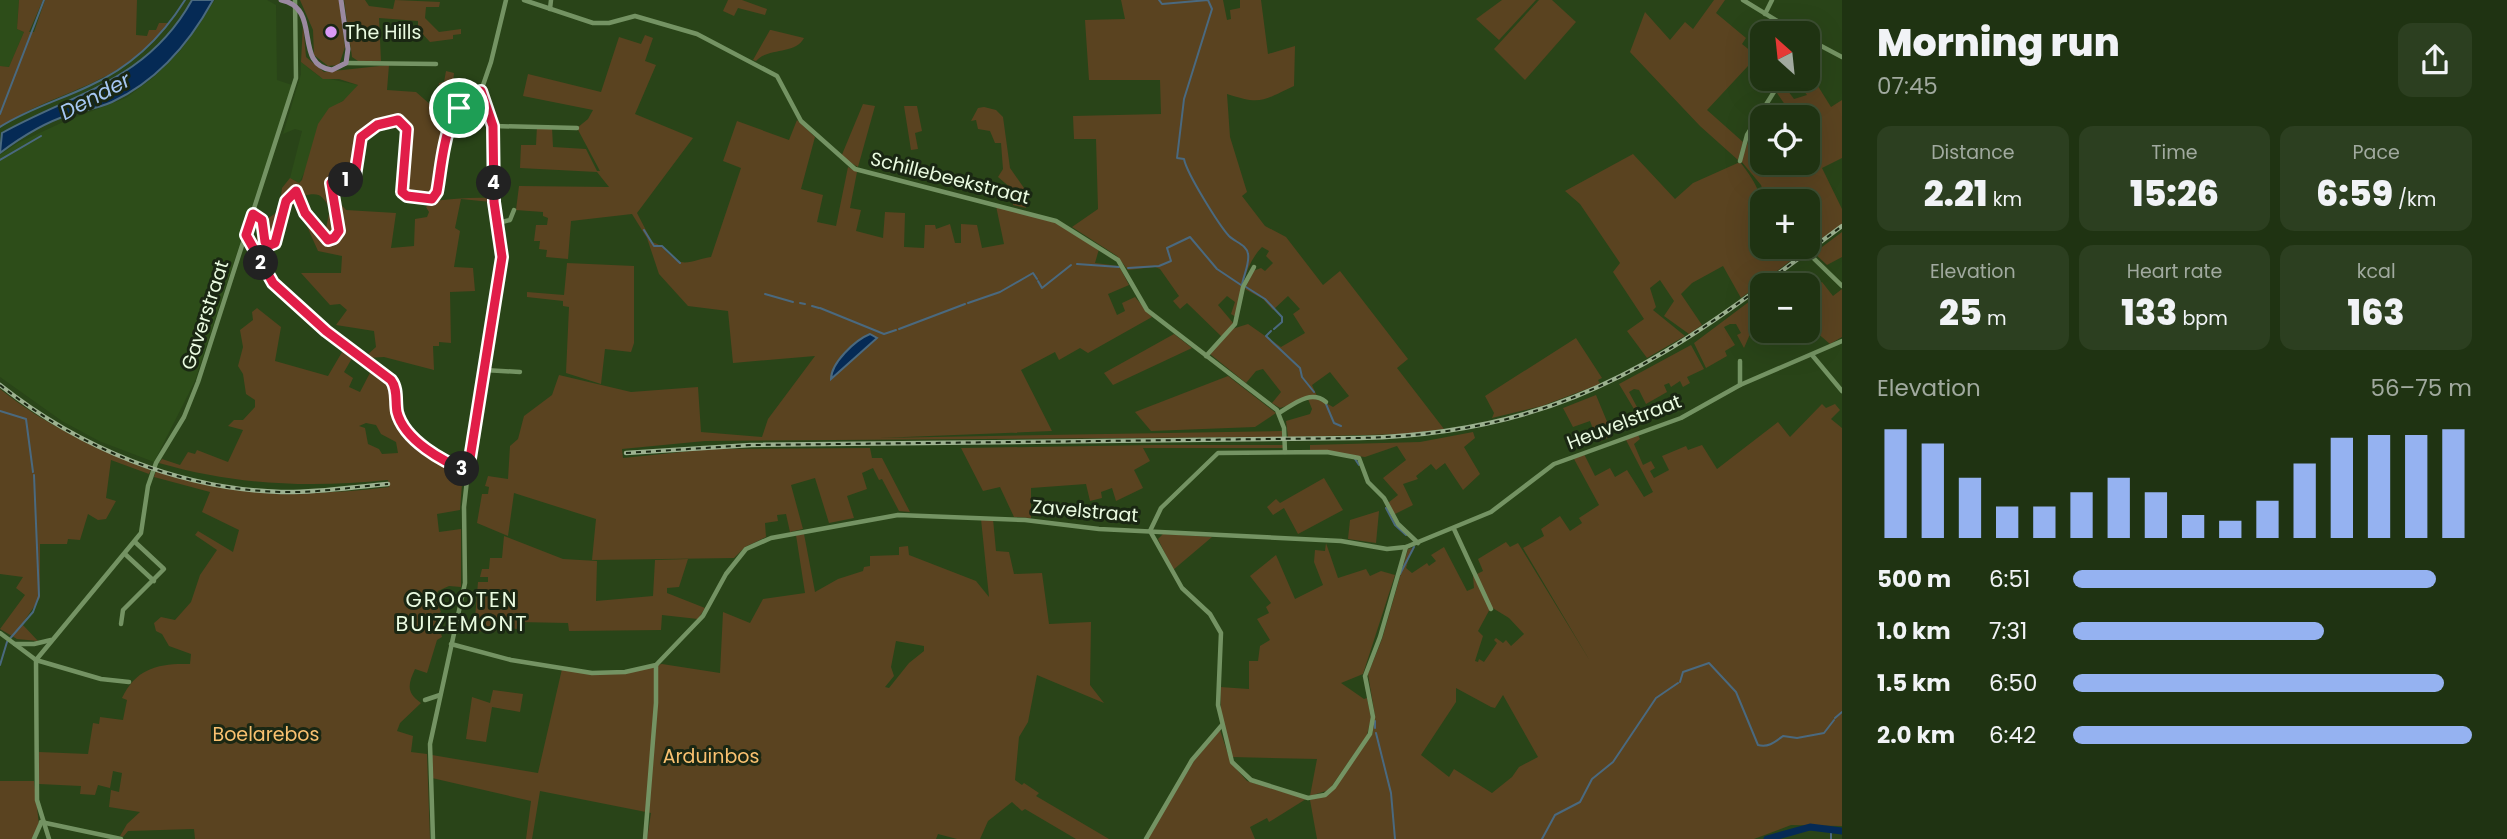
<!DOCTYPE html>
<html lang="en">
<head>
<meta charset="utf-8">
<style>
  body { margin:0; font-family:Poppins,sans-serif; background:#2c3f20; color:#f1f3f6; height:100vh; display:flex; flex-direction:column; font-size:26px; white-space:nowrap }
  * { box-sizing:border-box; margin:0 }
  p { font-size:23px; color:#a1aa9f }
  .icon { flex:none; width:38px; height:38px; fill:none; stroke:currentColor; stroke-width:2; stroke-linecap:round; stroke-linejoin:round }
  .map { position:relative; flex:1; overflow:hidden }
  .side { display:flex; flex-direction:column; background:#1f3312; width:665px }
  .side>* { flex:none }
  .needle { width:46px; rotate:333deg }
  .tools { position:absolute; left:1750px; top:21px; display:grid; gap:14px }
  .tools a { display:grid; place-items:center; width:70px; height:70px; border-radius:14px; background:#1f3312; box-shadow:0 7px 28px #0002,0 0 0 2px #3c4e32; font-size:35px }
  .pin { position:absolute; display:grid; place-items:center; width:60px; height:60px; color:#fff; margin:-30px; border:4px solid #fff; border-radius:50%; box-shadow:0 2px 7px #0007 }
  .km { position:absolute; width:35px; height:35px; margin:-18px; border-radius:50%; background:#222; color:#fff; font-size:19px; line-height:35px; text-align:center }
  .round { display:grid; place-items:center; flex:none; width:74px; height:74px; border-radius:14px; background:#2c3f20 }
  .summary { display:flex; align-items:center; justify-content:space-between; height:119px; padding:0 35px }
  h1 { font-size:38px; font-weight:800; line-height:52px }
  .figures { display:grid; grid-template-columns:repeat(3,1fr); gap:10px; height:119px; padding:7px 35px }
  .figures div { display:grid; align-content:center; border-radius:14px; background:#2c3f20; text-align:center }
  .figures b { font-size:35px; font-weight:800 }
  .figures small { font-size:19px; font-weight:400 }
  .figures p { font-size:19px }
  .chart { height:196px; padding:14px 35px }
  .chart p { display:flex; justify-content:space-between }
  .chart svg { width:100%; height:126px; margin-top:7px; stroke:#95b2f1; stroke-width:6 }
  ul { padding:0 35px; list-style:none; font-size:23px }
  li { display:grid; grid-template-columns:112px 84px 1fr; align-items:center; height:52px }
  li i { height:18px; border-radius:9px; background:#95b2f1 }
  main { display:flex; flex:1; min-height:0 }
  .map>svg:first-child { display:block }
  .built { fill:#2d4d19 }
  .green { fill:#5a4320; fill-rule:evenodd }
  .water { fill:#052a55; stroke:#4a697f; stroke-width:2 }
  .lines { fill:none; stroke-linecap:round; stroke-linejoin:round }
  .stream { stroke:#4a697f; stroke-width:2 }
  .river { stroke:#052a55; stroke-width:7 }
  .minor { stroke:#749363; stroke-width:4.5 }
  .major { stroke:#9a89a0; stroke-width:5 }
  .rail-casing { stroke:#9cb190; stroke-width:4.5 }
  .rail { stroke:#1a2713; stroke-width:2; stroke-dasharray:5; stroke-linecap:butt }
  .route-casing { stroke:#fff; stroke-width:14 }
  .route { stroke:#e11d48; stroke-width:9 }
  .poi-dot { fill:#da9af6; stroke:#1a2713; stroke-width:2.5 }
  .labels { text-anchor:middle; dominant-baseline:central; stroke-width:6; stroke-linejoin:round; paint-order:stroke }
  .poi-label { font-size:19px; fill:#eafbe1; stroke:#1a2713; text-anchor:start }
  .street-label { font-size:19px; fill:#eafbe1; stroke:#1a2713 }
  .park-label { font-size:19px; fill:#f9c170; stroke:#1a2713 }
  .water-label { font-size:21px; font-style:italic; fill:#a6c7f2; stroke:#1a2713 }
  .neighbourhood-label { font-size:21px; letter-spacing:2px; fill:#eafbe1; stroke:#1a2713 }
</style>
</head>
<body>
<main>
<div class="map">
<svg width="1842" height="839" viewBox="0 0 1842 839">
  <rect width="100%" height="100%" fill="#294418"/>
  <g class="built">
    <path d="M0 0H19L17 29 24 32 9 67 0 66Z"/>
    <path d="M215 0H267L276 5 277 80 292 85 195 381 154 462 99 441 62 421 0 377V155L18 143 61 123 126 98 154 77 181 50Z"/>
    <path d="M301 62 320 77 358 85 349 97 339 103 299 183 290 178 302 131 295 129 283 134 301 74Z"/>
  </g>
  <g class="green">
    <path d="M19 0H43L29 32H34L45 0H137L136 35 147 36 149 30H156L159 23H169C119 88 62 87 0 127V66L9 67 24 32 17 29Z"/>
    <path d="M300 0H339L345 47 339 65 328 66 314 55 313 30Z"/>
    <path d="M344 0H365L369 6 393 9 395 0 440 2 439 7H426L425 18 439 32 461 29V34L453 35V39L430 42 418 29V21L379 18 381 61H358L352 57Z"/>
    <path d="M728 0H742L767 9 765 15 738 8 734 16 723 11Z"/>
    <path d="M1121 0H1223L1227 20 1231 19 1230 10 1240 8V0H1261L1268 54 1295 46 1294 86C1262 101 1261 105 1227 94L1230 137 1247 192 1242 196 1265 226 1286 237 1323 285 1340 271 1408 359 1397 368 1444 429 1405 434 1288 437 1286 421 1310 414 1312 409 1308 399H1319L1333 407 1349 396 1330 372 1312 385 1317 396 1280 408 1272 403 1281 392 1263 369 1256 371 1246 383 1210 354 1232 329 1248 324 1281 347 1305 333 1293 314 1300 309 1288 296 1273 310 1263 299 1245 289 1253 271 1261 268 1265 271 1273 263 1266 256 1269 251 1262 247C1245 264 1240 293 1236 317L1231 314 1235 302 1227 296 1218 305 1234 324 1222 337 1187 303 1180 309 1173 301 1179 296 1160 269 1155 267 1128 270 1117 256 1072 227 1098 209 1096 139H1074L1073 116 1161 114 1160 80H1089L1085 20 1125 19Z"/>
    <path d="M1502 0H1536L1499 40 1476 19Z"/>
    <path d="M1539 0H1552L1576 22 1525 80 1494 49Z"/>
    <path d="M1714 0H1725L1716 13 1746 38 1742 44 1758 57 1752 63 1756 69 1748 66 1707 110 1743 142 1738 160 1700 126 1630 52 1645 12 1670 40 1685 22 1693 29Z"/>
    <path d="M303 23 306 57 324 72 389 65 387 90 416 92 432 106 436 103 439 83 444 82 446 71 454 73 451 100 460 104 452 116 433 196 413 195 403 190 409 129 399 117 375 124 359 138 357 170 349 178 333 180 328 186H333L336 199 346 210 396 213 391 248 414 246 415 219 427 217 429 212 426 207 433 201C453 199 471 197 491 198V202L461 199 455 228 460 231 454 267 473 268 475 291 450 292 451 343 439 342V346H433L434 370 384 357 367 358 366 356 376 347 374 331 336 325 347 310 340 304 330 305 301 273H341L342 256 318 251 302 215 310 212 326 228 330 209C322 194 319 192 302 196L305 209 298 204 288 205 292 194 288 191 273 251 258 250 255 243 261 223 279 211 282 188 290 178 299 183 302 180 318 124 329 108 343 101 358 85 339 79H323L301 62Z"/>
    <path d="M770 30H771L804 38C795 55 769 47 756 61L753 60Z"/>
    <path d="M645 35 653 38 645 61 656 65 635 114 693 138 637 213 652 242C665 245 669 259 681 262 689 264 702 258 711 257L741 168 723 161 737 121 789 140 797 120 815 137 801 189 823 195 817 222 836 226 848 167 857 172 850 208 861 210 856 231 883 238 885 212 905 213 904 247 924 248 925 225H935L936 229 950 224 955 243H961V224L977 225 982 248 1004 244 996 206 1056 223 1099 249 1095 263 1119 266 1129 285 1108 294 1117 315 1125 311 1122 303 1135 297 1152 317 1088 353 1080 348 1059 360 1055 352 1021 370 1052 431 879 438 1282 431V437L705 441 622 449 623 458 711 449 870 448 872 458H882L910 512 899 511 882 479 879 480 873 468 862 473 867 489 847 496 854 518 829 523 815 478 791 485 803 529 790 532 786 514 777 515 778 521 765 523 766 537 745 547 734 558 592 560 596 519 514 493 508 536 477 523 482 494H488L489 487 485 486 488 476 508 479 510 446 518 439 524 416 552 395 559 375 631 392 698 387 701 432 762 437 768 419 815 356 733 363 728 311 688 306 659 274 647 238 632 214 571 221 568 259 546 257 547 250 539 249 540 241H534L536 225H547L548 218 543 216V212L516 210 519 186 609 187 597 172 520 168 521 145H536L537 126 552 127 553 147 586 149 597 171H600L577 128 588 119 593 110 523 96 528 74 601 92 619 37 641 44Z"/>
    <path d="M1805 79 1816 83 1831 107 1842 100V158L1822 168 1842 209V224L1809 248 1808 201H1766L1761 185 1741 161 1752 131 1762 144V163H1780L1789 175 1797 173 1792 163H1808V117H1786L1790 112 1777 93 1782 83 1794 99 1807 95 1803 90Z"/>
    <path d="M863 104 875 106 858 167 841 157Z"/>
    <path d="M904 106H917L922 131 915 133 918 149 911 150Z"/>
    <path d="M984 107 996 110 1003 117 1010 168 1024 188 1026 208 1013 205 1012 189 998 177 1003 169 1001 143H995L990 131 978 129 976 120 971 121 978 108Z"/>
    <path d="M1633 154 1675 199 1693 183 1740 162C1767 196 1762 205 1762 247H1778L1783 260 1788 255 1786 252 1796 247 1805 250 1741 298 1723 266 1692 283 1681 294 1702 325 1689 334 1664 316 1674 301 1660 280 1650 288 1656 307 1653 310 1685 336 1647 358 1627 331 1644 319 1613 272 1620 263 1580 204 1565 191Z"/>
    <path d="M1842 232V257L1827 265 1814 253Z"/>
    <path d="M567 263 634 266V343L631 352 605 349 601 384 566 373 569 307 563 306V301L527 297V292L564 295Z"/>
    <path d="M1822 282 1833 296 1842 289V337L1830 344 1808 325V288Z"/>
    <path d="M1762 292V316L1753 327 1744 348 1737 335 1741 333 1736 324H1730L1724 327 1735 345 1725 351 1727 356 1706 368 1694 343Z"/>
    <path d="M257 308 281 327 275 361 328 376 345 347 355 353 344 372 353 378 349 387 360 392 372 369 392 386C396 441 422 444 463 471L460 510 437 514 439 532 461 529V587L449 586 438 591 435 598 441 612 436 615 442 637 437 640 427 673 415 669C408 684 406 693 421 703L400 723 397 731 413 736 411 752 427 754 430 839H195L194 829 128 831 123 837 120 836 127 824 140 812 109 807 111 790 119 792 122 773 113 771 110 788 98 785 95 795 80 794 81 786 39 784V752L88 754 93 723 99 724 100 717 123 720 127 700 122 698C136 668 159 663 190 664L191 654 169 646 162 634 156 631 154 623 161 617 175 620 191 602 200 575 217 550 195 535 198 531 233 552 239 530 202 512 210 492 154 477 156 471C237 493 305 498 389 487L388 480C309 488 235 485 159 463L162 459 180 465 188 452 195 454 197 450 228 462 243 430 228 426 234 420H243L255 407V400L246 394 243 374 238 366 243 347 240 330 253 320 252 312ZM366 423 376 425 381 434 396 442 398 453 382 454 379 449 368 444 365 428 359 426Z"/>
    <path d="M1174 334 1192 348 1113 385 1104 373Z"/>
    <path d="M1576 338 1602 378 1598 380 1600 384 1542 406 1492 418 1494 413 1485 396Z"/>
    <path d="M1691 345 1704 369 1687 377 1690 383 1683 387 1680 381 1671 387 1669 383 1664 385 1667 392 1646 404 1639 390 1634 389 1629 392 1637 407 1634 409 1619 384Z"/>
    <path d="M1228 376 1276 413 1255 427 1151 431 1135 412Z"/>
    <path d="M0 389C45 425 97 449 151 469L149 474 111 460 106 498 116 501 106 519 98 520 88 514 80 540 68 539 67 544H40V598L22 624 38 641 17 639 0 629 25 595 16 588 23 577 0 574Z"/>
    <path d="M1596 395 1613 436 1598 442 1590 421 1573 427 1563 408Z"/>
    <path d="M1822 404 1826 408 1835 404 1840 410 1831 419 1842 428V826L1791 825 1754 839H1317L1310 800 1325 796 1372 735 1375 716 1368 674 1382 639 1408 549 1412 548 1406 568 1412 573 1427 563 1429 566 1436 561 1431 555 1444 547 1467 591 1474 588 1473 576 1483 571 1478 559 1506 542 1510 547 1518 543 1590 661 1523 548 1544 536 1541 529 1560 516 1570 531 1582 523 1579 518 1599 505 1574 459 1584 454 1595 476 1610 468 1615 477 1627 470 1644 497 1653 492 1625 438 1637 433 1640 439 1634 444 1643 465 1651 461 1655 468 1650 471 1654 478 1669 470 1662 456 1686 446 1688 450 1702 445 1717 469 1778 422 1790 437ZM1491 607 1509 618 1524 634 1511 646 1506 640 1503 643 1496 638 1494 640 1497 643 1484 662 1479 659 1478 662 1475 661 1483 636 1478 631ZM1456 688 1491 707 1495 708 1503 695 1538 757 1519 767 1512 777 1492 793 1454 769 1449 777 1421 755 1456 702Z"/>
    <path d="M1473 432 1475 438 1464 447 1480 474 1463 490 1445 463 1436 470 1431 464 1416 476 1418 479 1403 484 1413 505 1393 515 1388 503 1398 495 1383 478 1406 460 1397 446 1365 457 1310 450V445L1420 442Z"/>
    <path d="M1155 445H1283V448H1143L1150 461 1134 470 1143 488 1116 501 1112 488 1101 492 1102 498 1090 501 1086 484 1031 488V518L1014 517 1000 487 983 491 961 448Z"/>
    <path d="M1324 478 1343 510 1298 534 1284 508 1273 515 1267 507 1276 499 1280 503Z"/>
    <path d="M1379 511 1376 543 1348 539 1350 520Z"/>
    <path d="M981 519H993L996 551 1009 552 1014 574 1042 573 1049 624 1091 622 1090 685 1104 703 1037 675 1028 722 1019 737 1015 780 1022 785 1024 783 1039 793 1036 796 1109 839H1076L1025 809 1022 811 1012 802 988 821 980 839H957L938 834 936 839H647L651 813 540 791 532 839H526L531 801 432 778V755L538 773 562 669 609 674 662 664 720 673 723 612 750 623 763 599 805 593 796 535 804 534 815 592 838 579 863 571 864 567 870 566V556L899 555V547L908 546 909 555 976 581 989 597ZM896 641 924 646V651L909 663 889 688 885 687 894 676 891 667Z"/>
    <path d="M1163 534 1212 537 1173 570 1158 539Z"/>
    <path d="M504 536 563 559 597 561 596 601 653 596 655 560 688 559 679 587 667 588V593L705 608 698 619 662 615 661 630 569 631 568 623 518 622 517 629 497 626 495 632 474 631 478 582H488V577H480L482 569H489L490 558H502Z"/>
    <path d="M1326 543 1338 578 1366 569 1370 576 1381 571 1395 575 1363 674 1341 683 1364 699 1367 698 1371 718 1367 735 1329 790 1310 796 1317 759 1232 757 1221 712 1220 687 1249 689V661H1258L1260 646 1270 640 1257 619 1269 613 1266 607 1271 603 1250 576 1276 555 1295 599 1323 585 1314 562 1315 550 1325 551Z"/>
    <path d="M493 690 523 694 520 712 492 707 486 742 466 739 472 697 490 703Z"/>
    <path d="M1220 730 1231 763 1247 781 1306 799 1269 822 1267 818 1250 827 1255 839H1147L1194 761Z"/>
    <path d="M0 781H34L39 825 32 839H0Z"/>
  </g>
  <g class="water">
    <path d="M192 0H213C190 42 157 81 112 102 99 108 85 110 71 114 46 122 21 137 0 153L2 133C76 92 147 81 192 0Z"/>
    <path d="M870 334 877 338 831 379C831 363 855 340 870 334Z"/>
  </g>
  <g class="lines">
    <g class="stream">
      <path d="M1159 0 1162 4 1208 0 1212 9 1184 99 1177 158 1184 159C1187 174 1219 225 1229 236 1235 242 1247 245 1248 254 1250 263 1243 277 1242 285"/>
      <path d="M0 114 44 0"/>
      <path d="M0 127C28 109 60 100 89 86 129 68 162 37 185 0"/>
      <path d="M0 160 41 136"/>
      <path d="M644 230 654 246H662L680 263"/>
      <path d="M1077 264 1119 267"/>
      <path d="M1128 268 1159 266 1171 261 1167 248 1190 237 1217 269 1241 285"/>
      <path d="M1038 281 1042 288 1071 265"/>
      <path d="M1246 287 1265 299 1282 317V322L1274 329"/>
      <path d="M765 294 793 302"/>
      <path d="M800 303 805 304"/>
      <path d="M968 303 1000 292 1033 273 1037 279"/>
      <path d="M812 306 819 308"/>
      <path d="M820 308 884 334 896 330"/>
      <path d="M899 329 965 304"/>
      <path d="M1271 331 1266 336 1300 368 1302 377 1314 392"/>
      <path d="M1326 404 1334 423 1341 426"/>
      <path d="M0 411 26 419 33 472"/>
      <path d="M1355 459 1359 465"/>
      <path d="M1386 508 1395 525 1406 535"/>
      <path d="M1400 574 1414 547"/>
      <path d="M0 665 7 642 33 612 39 596 34 475"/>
      <path d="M1680 682 1683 672 1709 663 1736 692 1758 745C1768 748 1775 742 1783 736L1797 738 1824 733 1834 720"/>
      <path d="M1835 718 1842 712"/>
      <path d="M1375 721V728"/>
      <path d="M1376 733 1391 793 1395 839"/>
      <path d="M1831 830V839"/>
      <path d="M1542 839 1555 815 1580 802 1592 779 1613 762 1656 698 1678 683"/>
    </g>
    <path class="river" d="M1767 839 1810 827 1842 831"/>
    <g class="minor">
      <path d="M524 0 593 23H609L635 16 697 34 777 76 801 121 855 169 1056 221 1118 260 1147 310 1277 410 1284 428 1285 452"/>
      <path d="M1743 0 1797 33"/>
      <path d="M550 9 551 0"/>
      <path d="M1765 14 1772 0"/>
      <path d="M1808 39 1842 57"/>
      <path d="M346 63 436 64"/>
      <path d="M494 126 577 128"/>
      <path d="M1740 161 1747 135 1782 79"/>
      <path d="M253 214 262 220 265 242 272 245 276 241 286 201 296 191 305 213 325 238H335L339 229 331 183 352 179C363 167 353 155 359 141 365 127 388 118 402 122L407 129 402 192 406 196 432 199 437 192C443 161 443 103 480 91"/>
      <path d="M498 223 510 220 514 210"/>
      <path d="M245 235C259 248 260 269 272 282 307 320 350 350 391 380 398 389 395 401 397 412 404 440 442 461 468 471"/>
      <path d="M1802 247 1842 286"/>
      <path d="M1812 355 1842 391"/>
      <path d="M1206 356 1235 324 1243 287 1254 267"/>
      <path d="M484 370 520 372"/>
      <path d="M1740 385V361"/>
      <path d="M1279 413C1293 405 1310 389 1326 402"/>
      <path d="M1454 529 1491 609"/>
      <path d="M1150 531 1182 588 1210 614 1221 633 1218 705 1232 762 1251 780 1308 798 1325 795 1334 787 1370 734 1373 717 1365 676 1380 637 1406 547"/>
      <path d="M1150 531 1161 508 1218 453 1327 452 1359 458 1368 482 1384 498 1398 524 1418 543"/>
      <path d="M125 554 154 581"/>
      <path d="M121 624 123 610 164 569 135 542"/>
      <path d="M0 633 36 660 101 679 129 682"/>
      <path d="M15 644H34L51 640"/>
      <path d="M451 644 511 660 592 673 625 672 656 665 703 616 726 574 746 549 771 538 898 515 1025 520 1099 529 1341 541 1387 549 1406 547 1491 512 1554 464 1681 418 1740 385 1842 341"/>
      <path d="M425 700 440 695"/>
      <path d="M41 822 121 839"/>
      <path d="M34 839 41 823"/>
      <path d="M49 839 37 800 36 660 141 533 148 486 156 463 184 417 198 382 296 78 295 0"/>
      <path d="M433 839 430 744 465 583 464 507 468 471 502 257 493 202V126L481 91 491 62 506 0"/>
      <path d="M645 839 656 703V665"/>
      <path d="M1146 839 1192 760 1222 725"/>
    </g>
    <path class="major" d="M281 0C323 8 292 65 332 70L346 63 348 49 341 0"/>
    <g class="rail-casing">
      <g id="rail">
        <path d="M1763 285 1842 226"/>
        <path d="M0 385C79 448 179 489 281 492 317 493 352 487 388 484"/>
        <path d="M626 453 751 445 1360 438C1527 434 1631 383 1762 286"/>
      </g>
    </g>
    <use href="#rail" class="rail"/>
  </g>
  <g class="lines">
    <g class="route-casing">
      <path id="route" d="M481 91 493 126 494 202 502 257 468 471C443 462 404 440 397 412 395 401 398 389 391 380L326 331 273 283 246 235 253 214 262 220 265 242 270 245 275 243 286 201 296 191 305 213 328 240 334 238 339 231 331 183 355 176 361 137 377 125 398 120 407 129 402 192 407 196 432 199 437 192C443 161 443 103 481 91Z"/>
    </g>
    <use href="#route" class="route"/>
  </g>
  <circle class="poi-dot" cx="331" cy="32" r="7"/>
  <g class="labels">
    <g class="poi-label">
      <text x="345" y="32">The Hills</text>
    </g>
    <g class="street-label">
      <text transform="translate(950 178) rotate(14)">Schillebeekstraat</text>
      <text transform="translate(205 315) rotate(-72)">Gaverstraat</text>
      <text transform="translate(1624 422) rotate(-21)">Heuvelstraat</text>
      <text transform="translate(1085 511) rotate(5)">Zavelstraat</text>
    </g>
    <g class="park-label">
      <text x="266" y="734">Boelarebos</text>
      <text x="711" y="756">Arduinbos</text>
    </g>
    <g class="water-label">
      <text transform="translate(95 96) rotate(-28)">Dender</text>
    </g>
    <g class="neighbourhood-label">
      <text x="462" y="599">GROOTEN<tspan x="462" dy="24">BUIZEMONT</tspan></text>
    </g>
  </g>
</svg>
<div class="tools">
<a><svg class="needle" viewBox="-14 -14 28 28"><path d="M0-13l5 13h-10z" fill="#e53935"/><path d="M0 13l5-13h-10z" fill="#a1aa9f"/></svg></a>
<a><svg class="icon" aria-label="locate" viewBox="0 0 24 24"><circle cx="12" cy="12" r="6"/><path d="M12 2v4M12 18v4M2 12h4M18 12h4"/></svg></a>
<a>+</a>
<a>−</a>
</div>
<div class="pin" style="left:459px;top:108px;background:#1e9e55"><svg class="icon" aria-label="arrive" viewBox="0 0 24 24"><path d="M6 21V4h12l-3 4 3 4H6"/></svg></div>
<b class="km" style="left:346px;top:180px">1</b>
<b class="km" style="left:261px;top:263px">2</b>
<b class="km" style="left:462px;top:469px">3</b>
<b class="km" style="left:494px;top:183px">4</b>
</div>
<section class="side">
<div class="summary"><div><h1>Morning run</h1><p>07:45</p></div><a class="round"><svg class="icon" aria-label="share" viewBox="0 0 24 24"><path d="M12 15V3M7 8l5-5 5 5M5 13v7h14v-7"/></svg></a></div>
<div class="figures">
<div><p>Distance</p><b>2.21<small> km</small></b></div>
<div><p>Time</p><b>15:26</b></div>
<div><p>Pace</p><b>6:59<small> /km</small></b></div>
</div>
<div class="figures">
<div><p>Elevation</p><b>25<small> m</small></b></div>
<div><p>Heart rate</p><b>133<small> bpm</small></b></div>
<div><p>kcal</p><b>163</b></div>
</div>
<div class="chart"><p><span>Elevation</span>56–75 m</p>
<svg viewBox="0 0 160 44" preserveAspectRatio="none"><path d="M5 44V6M15 44V11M25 44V23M35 44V33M45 44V33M55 44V28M65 44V23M75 44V28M85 44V36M95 44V38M105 44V31M115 44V18M125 44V9M135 44V8M145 44V8M155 44V6"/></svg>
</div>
<ul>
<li><b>500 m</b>6:51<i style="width:91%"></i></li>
<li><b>1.0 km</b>7:31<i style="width:63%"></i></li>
<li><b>1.5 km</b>6:50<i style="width:93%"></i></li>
<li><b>2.0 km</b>6:42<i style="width:100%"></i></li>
</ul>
</section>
</main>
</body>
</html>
